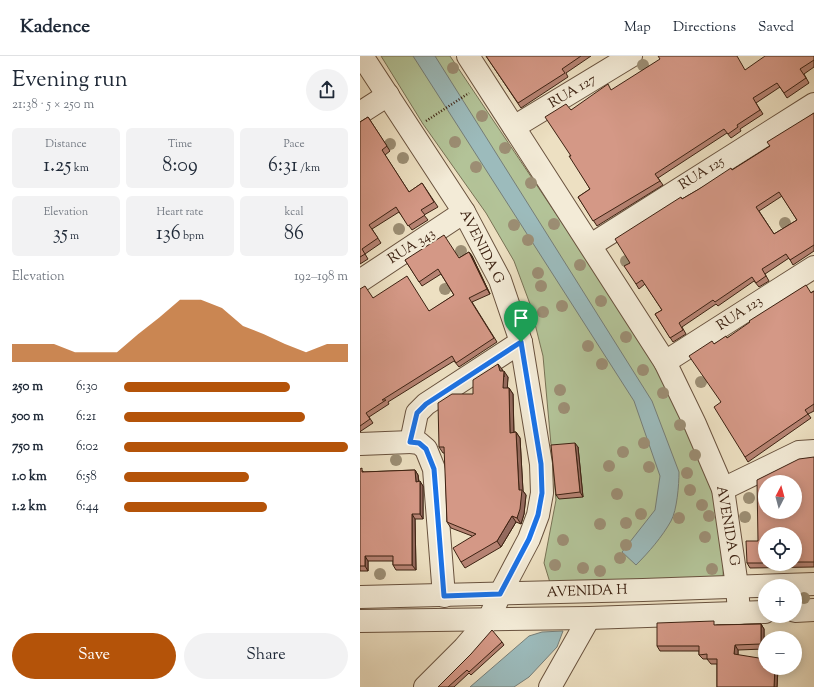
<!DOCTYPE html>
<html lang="en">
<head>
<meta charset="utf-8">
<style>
  body { margin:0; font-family:"Sorts Mill Goudy",serif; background:#f2f2f3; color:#1f2937; height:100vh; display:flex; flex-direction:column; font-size:15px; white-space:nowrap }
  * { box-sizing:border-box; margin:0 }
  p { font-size:13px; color:#747a83 }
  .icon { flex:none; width:22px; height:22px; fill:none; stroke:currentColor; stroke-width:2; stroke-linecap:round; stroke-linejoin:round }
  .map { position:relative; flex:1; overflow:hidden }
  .drawer { display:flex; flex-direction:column; background:#fff; width:360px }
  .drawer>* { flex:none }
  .needle { width:26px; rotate:6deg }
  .buttons { position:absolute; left:398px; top:419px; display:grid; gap:8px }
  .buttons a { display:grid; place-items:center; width:44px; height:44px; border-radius:50%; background:#fff; box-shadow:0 2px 10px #0003; font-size:20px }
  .pin { position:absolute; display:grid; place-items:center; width:34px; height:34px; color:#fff; margin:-41px -17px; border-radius:50% 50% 50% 0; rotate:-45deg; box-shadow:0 0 4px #0007 }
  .pin .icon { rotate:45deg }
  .round { display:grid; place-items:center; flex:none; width:42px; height:42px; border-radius:21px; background:#f2f2f3 }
  .summary { display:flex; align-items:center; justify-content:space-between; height:68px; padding:0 12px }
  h1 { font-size:22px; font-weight:600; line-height:30px }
  .stats { display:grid; grid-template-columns:repeat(3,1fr); gap:6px; height:68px; padding:4px 12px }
  .stats div { display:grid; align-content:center; border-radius:6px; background:#f2f2f3; text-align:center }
  .stats b { font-size:20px; font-weight:600 }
  .stats small { font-size:11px; font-weight:400 }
  .stats p { font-size:11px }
  .chart { height:112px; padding:8px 12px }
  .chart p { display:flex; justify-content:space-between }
  .chart svg { width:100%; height:72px; margin-top:4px; fill:#b45309; opacity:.7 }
  .button { display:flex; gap:8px; margin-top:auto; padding:8px 12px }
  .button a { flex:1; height:46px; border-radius:24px; background:#b45309; color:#fff; font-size:16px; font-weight:600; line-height:46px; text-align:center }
  .button a+a { background:#f2f2f3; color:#1f2937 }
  ul { padding:0 12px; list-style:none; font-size:13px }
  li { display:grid; grid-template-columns:64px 48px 1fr; align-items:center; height:30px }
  li i { height:10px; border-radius:5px; background:#b45309 }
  header { display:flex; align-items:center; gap:24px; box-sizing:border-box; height:56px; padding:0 20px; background:#fff; border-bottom:1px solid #e0e1e3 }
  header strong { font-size:19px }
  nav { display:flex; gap:22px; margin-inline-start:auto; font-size:14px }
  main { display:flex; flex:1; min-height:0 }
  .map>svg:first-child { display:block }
  .green { fill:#b3c398; stroke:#787255 }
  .water { fill:#9cbbbc; stroke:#767e78 }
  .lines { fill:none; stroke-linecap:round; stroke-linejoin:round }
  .minor-casing { stroke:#69523e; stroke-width:24 }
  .path { stroke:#3d2212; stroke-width:2.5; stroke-dasharray:1 2; stroke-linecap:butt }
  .minor { stroke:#f3ebd7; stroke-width:22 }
  .tree { fill:#9c8e74 }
  .wall { fill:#b68373; stroke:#3d2212; fill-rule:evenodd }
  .shaded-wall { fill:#946a5e; stroke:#3d2212 }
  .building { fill:#d49886; stroke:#3d2212; fill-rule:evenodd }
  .route-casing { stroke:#fff; stroke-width:8 }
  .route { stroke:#1a73e8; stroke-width:5 }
  .labels { text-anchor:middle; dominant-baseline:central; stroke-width:4; stroke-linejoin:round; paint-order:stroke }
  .street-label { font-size:14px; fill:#3d2212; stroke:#f3ebd7 }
</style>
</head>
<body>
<header>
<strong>Kadence</strong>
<nav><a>Map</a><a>Directions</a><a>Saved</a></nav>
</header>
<main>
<section class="drawer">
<div class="summary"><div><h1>Evening run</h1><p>21:38 · 5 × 250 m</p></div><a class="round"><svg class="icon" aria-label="share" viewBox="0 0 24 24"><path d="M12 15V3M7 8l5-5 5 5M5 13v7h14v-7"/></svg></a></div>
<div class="stats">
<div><p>Distance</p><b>1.25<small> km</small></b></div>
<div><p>Time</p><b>8:09</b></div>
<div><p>Pace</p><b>6:31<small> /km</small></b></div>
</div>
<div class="stats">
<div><p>Elevation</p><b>35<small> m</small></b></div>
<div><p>Heart rate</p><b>136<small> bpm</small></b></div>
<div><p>kcal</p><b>86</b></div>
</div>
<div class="chart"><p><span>Elevation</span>192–198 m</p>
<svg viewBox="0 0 160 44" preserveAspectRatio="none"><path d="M0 44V33L10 33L20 33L30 38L40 38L50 38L60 27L70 17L80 6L90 6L100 11L110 22L120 27L130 33L140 38L150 33L160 33V44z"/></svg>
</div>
<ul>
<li><b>250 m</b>6:30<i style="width:74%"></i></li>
<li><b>500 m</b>6:21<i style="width:81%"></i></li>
<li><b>750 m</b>6:02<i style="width:100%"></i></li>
<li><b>1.0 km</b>6:58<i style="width:56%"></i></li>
<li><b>1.2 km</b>6:44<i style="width:64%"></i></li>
</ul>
<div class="button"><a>Save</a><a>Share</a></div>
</section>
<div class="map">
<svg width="454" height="631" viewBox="0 0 454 631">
  <rect width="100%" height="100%" fill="#ede0c2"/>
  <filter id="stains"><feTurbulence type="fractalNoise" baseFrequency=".005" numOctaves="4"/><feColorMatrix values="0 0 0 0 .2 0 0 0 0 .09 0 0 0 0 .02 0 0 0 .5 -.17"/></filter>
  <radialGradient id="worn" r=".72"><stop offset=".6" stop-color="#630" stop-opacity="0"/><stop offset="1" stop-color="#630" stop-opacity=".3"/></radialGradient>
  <path class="green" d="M21 0H90L233 213 313 338 344 396 364 488 363 524 191 530 184 507 196 444 183 300 170 248 154 205 126 157 63 68Z"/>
  <g class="water">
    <path d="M53 0H75L292 345 319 416C319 429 317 454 311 465 302 481 289 496 276 509L262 496 295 454 300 420 274 345Z"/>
    <path d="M203 575 197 591 169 621 154 631H110L169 580 182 576Z"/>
  </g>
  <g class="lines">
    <g class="minor-casing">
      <g id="minor">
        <path d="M2 0 104 156 140 224 161 286 181 408 182 437 178 459 169 483 140 538 129 563 104 592 65 631"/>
        <path d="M108 0 305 306 335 368 363 433 377 530 379 557"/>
        <path d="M0 57 28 39"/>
        <path d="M154 71 271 0"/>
        <path d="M231 189 454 48"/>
        <path d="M0 225 104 156"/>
        <path d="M305 306 454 211"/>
        <path d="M0 388 51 386"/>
        <path d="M363 433 439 396 454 395"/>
        <path d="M84 540 74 413 66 393 59 387 51 386 57 357 66 348 161 286"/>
        <path d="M0 541 283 534 454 528"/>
        <path d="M435 555 454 554"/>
        <path d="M0 565 229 562 405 556"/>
        <path d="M190 631 229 562"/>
      </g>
    </g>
    <path class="path" d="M66 65 109 37"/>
    <use href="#minor" class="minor"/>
  </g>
  <g class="tree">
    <circle cx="283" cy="9" r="6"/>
    <circle cx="93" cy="12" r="6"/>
    <circle cx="122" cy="60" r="6"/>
    <circle cx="95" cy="86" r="6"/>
    <circle cx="30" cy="88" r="6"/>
    <circle cx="145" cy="92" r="6"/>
    <circle cx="43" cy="102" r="6"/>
    <circle cx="116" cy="111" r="6"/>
    <circle cx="171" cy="127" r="6"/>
    <circle cx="425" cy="167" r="6"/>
    <circle cx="194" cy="168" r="6"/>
    <circle cx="154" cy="169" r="6"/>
    <circle cx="39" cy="173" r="6"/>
    <circle cx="168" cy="184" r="6"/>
    <circle cx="101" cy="195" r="6"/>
    <circle cx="266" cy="205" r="6"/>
    <circle cx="220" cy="209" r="6"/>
    <circle cx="178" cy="217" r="6"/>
    <circle cx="181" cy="230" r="6"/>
    <circle cx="85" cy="233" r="6"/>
    <circle cx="241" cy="245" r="6"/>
    <circle cx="202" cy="250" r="6"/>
    <circle cx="183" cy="256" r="6"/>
    <circle cx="266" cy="281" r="6"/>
    <circle cx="228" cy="290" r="6"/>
    <circle cx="242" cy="308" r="6"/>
    <circle cx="283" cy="314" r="6"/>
    <circle cx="341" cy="326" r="6"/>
    <circle cx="200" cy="334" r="6"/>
    <circle cx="303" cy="337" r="6"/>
    <circle cx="204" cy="352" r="6"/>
    <circle cx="320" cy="369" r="6"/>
    <circle cx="284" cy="387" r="6"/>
    <circle cx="263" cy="396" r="6"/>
    <circle cx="335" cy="399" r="6"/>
    <circle cx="36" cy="404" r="6"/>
    <circle cx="249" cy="410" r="6"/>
    <circle cx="289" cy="411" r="6"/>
    <circle cx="327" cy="417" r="6"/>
    <circle cx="330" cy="434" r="6"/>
    <circle cx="257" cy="438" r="6"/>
    <circle cx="389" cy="442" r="6"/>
    <circle cx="342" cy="449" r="6"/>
    <circle cx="281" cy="458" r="6"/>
    <circle cx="349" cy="460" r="6"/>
    <circle cx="385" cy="461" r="6"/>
    <circle cx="319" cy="462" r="6"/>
    <circle cx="266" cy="467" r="6"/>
    <circle cx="240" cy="468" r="6"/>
    <circle cx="345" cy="481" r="6"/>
    <circle cx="203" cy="484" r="6"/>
    <circle cx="266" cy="489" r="6"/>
    <circle cx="260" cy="502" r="6"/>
    <circle cx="195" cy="509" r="6"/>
    <circle cx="223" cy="512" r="6"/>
    <circle cx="352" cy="513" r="6"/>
    <circle cx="240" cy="515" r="6"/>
    <circle cx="20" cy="518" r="6"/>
    <circle cx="444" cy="542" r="6"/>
  </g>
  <g class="wall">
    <path d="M126 0H231L206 17 208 21 161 52Z"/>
    <path d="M454 0V11L444 18 449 27 427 42 420 31 396 47 403 58 380 73 381 75 371 82 367 77 298 122 303 129 237 170 218 141 230 133 211 100V54L386 14Z"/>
    <path d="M454 57V195L433 209 429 202 405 218 409 225 399 231 394 225 358 250 356 248 322 271 326 278 313 286 295 258 302 254 285 228 279 233 276 228 270 207 322 143 372 114 410 90ZM422 140 437 164 414 178 399 155Z"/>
    <path d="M8 61 30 95 25 99 49 136 62 127 78 151 64 159 68 164 52 174 39 156 12 173 21 187 5 198 8 203 0 208V66Z"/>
    <path d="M109 196 112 200 130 238 112 246 137 286 99 311 94 305 28 346 29 348 9 361 13 367 1 375 0 376V233L13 242 70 255 94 239 81 218 62 230 45 204 99 202Z"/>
    <path d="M454 235V355L448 358 451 362 388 406 385 401 361 346 354 288 367 282Z"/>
    <path d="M142 313V315L148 321 147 332H149L153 338 154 376H156L160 382 163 435 166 439 164 458 161 468 156 466 141 491 105 512 101 506 112 480 91 472 87 466 85 397H83L79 391 113 338Z"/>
    <path d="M218 391 223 441 199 443 196 439Z"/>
    <path d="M454 401V511L390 512 387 507 398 485ZM405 478H435V508H405Z"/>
    <path d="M0 413 4 416 55 414 58 419 59 425 63 430V463H55L56 514H36L33 509V505H8V515H0Z"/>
    <path d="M401 568 404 573V593L378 594V599L418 612 417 631H357V608H351L347 603H343L339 599V595H300L297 590 357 569Z"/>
    <path d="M142 586 144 589 111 619 109 617 94 631H78Z"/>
  </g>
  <g class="shaded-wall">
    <path d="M109 196 112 200 130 238 127 233Z"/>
    <path d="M138 308 142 313 144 321V315L148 321 147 338 143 332Z"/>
    <path d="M149 332 153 338 154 382 150 377Z"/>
    <path d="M156 376 160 382 163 435 166 439 164 458 161 468 157 462 159 434Z"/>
    <path d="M215 387 218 391 223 441 220 436Z"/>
    <path d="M55 414 58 419 59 430 56 426Z"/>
    <path d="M60 425 63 430V463L60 458Z"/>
    <path d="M52 458 55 463 56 514 52 509Z"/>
    <path d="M152 460 156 466 141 491 137 485Z"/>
    <path d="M5 500 8 505V515L5 510Z"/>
    <path d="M401 568 404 573V593L401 588Z"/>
    <path d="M375 589 378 594V603L374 598Z"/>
    <path d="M415 612H418L417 631H414Z"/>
  </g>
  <g class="building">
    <path d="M126 0H221L202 13 205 17 158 47Z"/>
    <path d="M298 0H377L385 14 405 0H454V4L440 13 446 22 424 37 417 27 393 42 400 54 377 69 378 71 368 78 364 73 295 118 300 125 233 165 218 141 230 133 209 100H211L185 61 206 48 211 54 248 28 251 34 300 3Z"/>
    <path d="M454 57V189L430 204 426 198 402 213 406 220 396 227 392 221 355 246 353 244 319 267 323 274 310 282 295 258 302 254 282 224 276 228 264 210 270 207 255 183 321 141 322 143 339 133 371 112 372 114 410 90 407 86ZM419 136 437 164 414 178 396 151Z"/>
    <path d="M8 61 27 90 22 94 49 136 62 127 74 146 61 154 65 159 48 170 36 151 9 169 18 182 2 193 5 198 0 201V66Z"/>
    <path d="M84 179 99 202 109 196 127 233 109 242 134 282 96 307 92 300 22 344H26L6 357 10 363 0 370V233L5 230 13 242 47 220 69 255 94 239 78 213 59 226 45 204Z"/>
    <path d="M446 229 451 237 454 235V348L445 354 448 358 385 401 354 351 361 346 329 300 352 285 354 288 366 280 367 282 390 266 389 265Z"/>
    <path d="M138 308 140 315H144L143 332H149L150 377 156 376 159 434H162L160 453 157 462 152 460 137 485 101 506 93 492 116 478 87 466 84 391H79L78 347 92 338H113V324Z"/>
    <path d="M215 387 220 436 196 439 191 389Z"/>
    <path d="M454 401V506H435V478H405V507H387L386 485H398L397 424 439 403ZM405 426H435V456H405Z"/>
    <path d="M2 412V416L55 414 56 426 60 425V458H52V509H33V500H5V510H0V413Z"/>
    <path d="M354 565V569L401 568V588L375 589 374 598 405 603V612H415L414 631H357V603H347V598L339 599V590H297V567Z"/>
    <path d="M132 574 142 586 109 616 107 614 88 631H78L111 598Z"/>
  </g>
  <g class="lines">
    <g class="route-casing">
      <path id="route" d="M161 286 181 408 182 437 178 459 169 483 140 538 84 540 74 413 66 393 59 387 50 386 57 357 66 348Z"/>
    </g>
    <use href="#route" class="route"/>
  </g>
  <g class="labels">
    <g class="street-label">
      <text transform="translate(213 36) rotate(-31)">RUA 127</text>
      <text transform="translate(342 118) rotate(-32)">RUA 125</text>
      <text transform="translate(52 191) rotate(-33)">RUA 343</text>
      <text transform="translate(121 191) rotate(63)">AVENIDA G</text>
      <text transform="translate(380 258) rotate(-33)">RUA 123</text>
      <text transform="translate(367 470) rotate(80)">AVENIDA G</text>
      <text transform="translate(227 536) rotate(-2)">AVENIDA H</text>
    </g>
  </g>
  <rect width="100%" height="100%" filter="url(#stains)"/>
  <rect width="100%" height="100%" fill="url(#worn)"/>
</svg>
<div class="buttons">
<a><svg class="needle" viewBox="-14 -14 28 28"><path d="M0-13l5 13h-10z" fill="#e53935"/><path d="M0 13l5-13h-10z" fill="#747a83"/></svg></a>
<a><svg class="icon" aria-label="locate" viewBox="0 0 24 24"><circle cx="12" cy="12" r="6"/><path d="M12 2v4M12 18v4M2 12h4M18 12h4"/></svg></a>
<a>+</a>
<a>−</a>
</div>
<div class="pin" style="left:161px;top:286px;background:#1e9e55"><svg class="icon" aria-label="arrive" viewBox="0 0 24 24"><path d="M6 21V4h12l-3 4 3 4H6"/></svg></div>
</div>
</main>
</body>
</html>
